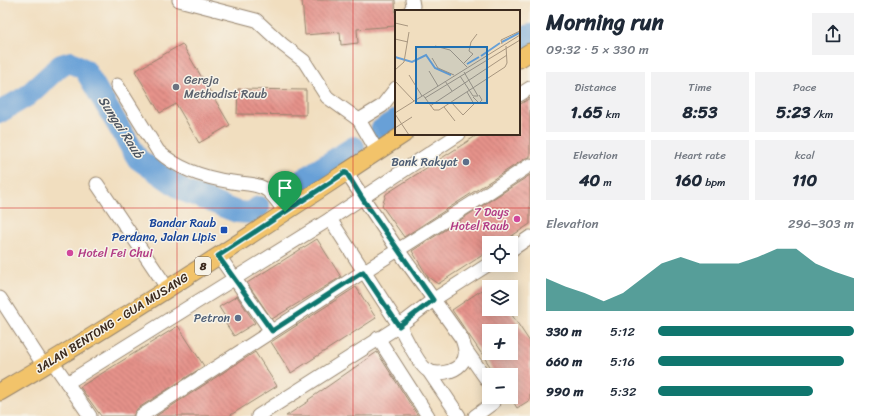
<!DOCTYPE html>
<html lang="en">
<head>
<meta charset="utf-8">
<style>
  body { margin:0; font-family:Sriracha,sans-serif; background:#f2f2f3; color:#1f2937; height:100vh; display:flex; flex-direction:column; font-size:15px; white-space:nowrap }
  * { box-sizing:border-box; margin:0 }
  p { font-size:13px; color:#747a83 }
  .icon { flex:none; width:22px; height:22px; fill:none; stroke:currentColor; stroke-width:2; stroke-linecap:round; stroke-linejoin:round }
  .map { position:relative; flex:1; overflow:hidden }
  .details { display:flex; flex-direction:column; background:#fff; width:340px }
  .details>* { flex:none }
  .buttons { position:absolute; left:482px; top:236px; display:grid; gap:8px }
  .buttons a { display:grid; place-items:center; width:36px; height:36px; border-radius:0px; background:#fff; box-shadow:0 2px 10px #0003; font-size:20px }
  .pin { position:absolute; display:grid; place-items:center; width:34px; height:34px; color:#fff; margin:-41px -17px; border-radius:50% 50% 50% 0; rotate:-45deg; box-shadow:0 0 4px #0007 }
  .pin .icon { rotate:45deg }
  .round { display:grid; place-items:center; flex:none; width:42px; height:42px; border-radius:0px; background:#f2f2f3 }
  .head { display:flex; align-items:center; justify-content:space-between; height:68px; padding:0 16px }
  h1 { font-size:22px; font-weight:700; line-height:30px }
  .metrics { display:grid; grid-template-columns:repeat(3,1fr); gap:6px; height:68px; padding:4px 16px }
  .metrics div { display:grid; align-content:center; border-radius:0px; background:#f2f2f3; text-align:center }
  .metrics b { font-size:17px; font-weight:700 }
  .metrics small { font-size:11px; font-weight:400 }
  .metrics p { font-size:11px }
  .chart { height:112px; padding:8px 16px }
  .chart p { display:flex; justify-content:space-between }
  .chart svg { width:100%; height:72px; margin-top:4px; fill:#0f766e; opacity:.7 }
  ul { padding:0 16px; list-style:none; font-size:13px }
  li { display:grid; grid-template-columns:64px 48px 1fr; align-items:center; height:30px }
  li i { height:10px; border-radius:5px; background:#0f766e }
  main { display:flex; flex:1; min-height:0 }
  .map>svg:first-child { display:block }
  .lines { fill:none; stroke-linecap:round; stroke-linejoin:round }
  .river { stroke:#68a0d7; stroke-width:22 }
  .building { fill:url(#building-back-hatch); fill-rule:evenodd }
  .minor-casing { stroke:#96846e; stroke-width:15 }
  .major-casing { stroke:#96846e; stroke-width:19 }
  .minor { stroke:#fff; stroke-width:13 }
  .major { stroke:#f2c36a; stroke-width:17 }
  .route-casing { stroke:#fff; stroke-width:8 }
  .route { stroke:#0f766e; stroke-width:5 }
  .grid { fill:none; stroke:#d62828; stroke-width:1; stroke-opacity:0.55 }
  .worship-dot { fill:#6b7280; stroke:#f7f3e8; stroke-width:1.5 }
  .service-dot { fill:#5c6f8a; stroke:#f7f3e8; stroke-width:1.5 }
  .hotel-dot { fill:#d1479c; stroke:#f7f3e8; stroke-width:1.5 }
  .transit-dot { fill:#1a4fb4; stroke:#f7f3e8; stroke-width:1.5 }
  .labels { text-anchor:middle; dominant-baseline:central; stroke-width:3; stroke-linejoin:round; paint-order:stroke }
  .shield { fill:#f7f3e8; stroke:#73665b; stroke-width:1 }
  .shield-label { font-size:11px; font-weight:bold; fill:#3b2a1e }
  .worship-label { font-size:12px; fill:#5b616d; stroke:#f7f3e8; text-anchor:start }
  .service-label { font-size:12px; fill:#4e5e75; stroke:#f7f3e8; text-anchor:end }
  .hotel-label { font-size:12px; fill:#b23c85; stroke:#f7f3e8; text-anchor:end }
  .transit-label { font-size:12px; fill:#164399; stroke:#f7f3e8; text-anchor:end }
  .street-label { font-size:12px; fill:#3b2a1e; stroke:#f7f3e8 }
  .water-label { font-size:13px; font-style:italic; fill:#4b535f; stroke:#f7f3e8 }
  .inset-river { fill:none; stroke:#68a0d7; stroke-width:2 }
  .inset-road { fill:none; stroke:#a8967f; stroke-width:1 }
  .view { fill:#1f6fb2; fill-opacity:0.15; stroke:#1f6fb2; stroke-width:2 }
  .inset-edge { fill:none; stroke:#3b2a1e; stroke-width:2 }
</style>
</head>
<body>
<main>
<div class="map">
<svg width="530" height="416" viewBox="0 0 530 416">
  <defs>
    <pattern id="building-back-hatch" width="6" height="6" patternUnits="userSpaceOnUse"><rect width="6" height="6" fill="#e5928a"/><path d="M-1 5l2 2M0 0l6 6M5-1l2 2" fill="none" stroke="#bb7770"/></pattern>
  </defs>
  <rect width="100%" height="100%" fill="#f7f3e8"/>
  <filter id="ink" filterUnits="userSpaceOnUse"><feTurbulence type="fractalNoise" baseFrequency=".025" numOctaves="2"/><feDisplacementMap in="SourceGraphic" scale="8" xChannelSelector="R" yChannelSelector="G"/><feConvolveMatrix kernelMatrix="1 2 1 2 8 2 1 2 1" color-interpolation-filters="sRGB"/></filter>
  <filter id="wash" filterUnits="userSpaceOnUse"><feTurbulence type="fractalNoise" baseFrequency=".012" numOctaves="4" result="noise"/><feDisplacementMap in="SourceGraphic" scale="16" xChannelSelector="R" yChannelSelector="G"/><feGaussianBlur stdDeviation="0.9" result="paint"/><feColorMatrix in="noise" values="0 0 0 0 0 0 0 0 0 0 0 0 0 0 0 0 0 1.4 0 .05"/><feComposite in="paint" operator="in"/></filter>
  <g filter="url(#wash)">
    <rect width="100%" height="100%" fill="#f1debf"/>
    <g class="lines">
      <g class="river">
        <path d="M519 42 530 35"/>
        <path d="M0 112 27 96 61 65 71 62 85 70 138 159 184 191 237 212 250 213 259 207"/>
        <path d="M381 130 396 120"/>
        <path d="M283 192 354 147"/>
      </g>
    </g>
    <g id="blocks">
      <g class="building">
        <path d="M302 0H395L396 26 357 29 358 43 341 45 340 32 305 35Z"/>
        <path d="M182 44 230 125 199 143 176 104 160 113 135 71Z"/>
        <path d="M238 89 306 90V115L237 114Z"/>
        <path d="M530 98V157L526 158 404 237 382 206 386 194 479 134H519V105Z"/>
        <path d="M530 175V224L501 243H489V251L438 284 428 277 412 251Z"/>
        <path d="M317 239 341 277 272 319 247 283Z"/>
        <path d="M489 285V309H508L530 342V400L517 408 511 398V375H496L452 310ZM489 331H511V353H489Z"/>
        <path d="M356 287 376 318 291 373 271 342Z"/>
        <path d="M237 296 255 323 234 336 226 324 229 323 219 307Z"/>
        <path d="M178 326 204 366 137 409 133 416H101L80 387Z"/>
        <path d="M255 352 277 386 229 416H156Z"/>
        <path d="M377 352 418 416H286L309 401 308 400Z"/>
      </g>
    </g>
  </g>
  <g filter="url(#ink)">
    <use href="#blocks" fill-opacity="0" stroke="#96846e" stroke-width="1"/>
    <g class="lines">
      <g class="minor-casing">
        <g id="minor">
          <path d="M179 0 256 20 283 45 304 61 327 97 359 120 377 151"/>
          <path d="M410 11 413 6 412 0"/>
          <path d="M117 85 158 151C179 170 205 178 232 182 243 184 259 183 268 191 274 196 280 205 285 212"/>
          <path d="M519 95 530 88"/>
          <path d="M359 120 382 106 396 88"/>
          <path d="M97 184 168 289"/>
          <path d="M330 219C353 255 377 291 400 327 405 337 419 365 427 370 437 376 454 372 461 364 468 356 465 348 462 339L398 250 346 172"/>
          <path d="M511 250 530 237"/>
          <path d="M219 256 271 331"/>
          <path d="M0 298 44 366"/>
          <path d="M378 338 428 416"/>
          <path d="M465 349 489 383"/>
          <path d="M52 361 90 416"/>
          <path d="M428 370 459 416"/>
          <path d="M67 383 330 219 459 134"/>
          <path d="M141 416 363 272 474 202 530 165"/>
          <path d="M258 416 399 326 433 300 489 264"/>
          <path d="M475 416 493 403V397"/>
        </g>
      </g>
      <g class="major-casing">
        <g id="major">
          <path d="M519 59 530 52"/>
          <path d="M0 392C138 311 270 222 404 134"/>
        </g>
      </g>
      <use href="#minor" class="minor"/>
      <use href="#major" class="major"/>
    </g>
  </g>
  <g class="lines" filter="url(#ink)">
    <g class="route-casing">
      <path id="route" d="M346 172 362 198 433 300 399 326 363 272 272 331 218 256Z"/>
    </g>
    <use href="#route" class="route"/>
  </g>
  <path class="grid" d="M177 0V416M353 0V416M0 208H530"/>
  <circle class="worship-dot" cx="176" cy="87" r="4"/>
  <g class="service-dot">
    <circle cx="466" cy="162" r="4"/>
    <circle cx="238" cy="318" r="4"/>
  </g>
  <g class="hotel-dot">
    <circle cx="517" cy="219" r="4"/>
    <circle cx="70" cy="253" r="4"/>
  </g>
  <rect class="transit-dot" x="220" y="226" width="8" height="8" rx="2"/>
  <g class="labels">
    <rect class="shield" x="195" y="257" width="16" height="18" rx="3"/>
    <g class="shield-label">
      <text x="203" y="266">8</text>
    </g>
    <g class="worship-label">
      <text x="184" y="80">Gereja<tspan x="184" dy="14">Methodist Raub</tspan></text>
    </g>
    <g class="service-label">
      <text x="458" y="162">Bank Rakyat</text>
      <text x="230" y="318">Petron</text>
    </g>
    <g class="hotel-label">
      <text x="509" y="212">7 Days<tspan x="509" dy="14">Hotel Raub</tspan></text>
      <text x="78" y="253" text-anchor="start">Hotel Fei Chui</text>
    </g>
    <g class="transit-label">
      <text x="216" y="223">Bandar Raub<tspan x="216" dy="14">Perdana, Jalan Lipis</tspan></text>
    </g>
    <g class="street-label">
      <text transform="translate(112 323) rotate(-32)">JALAN BENTONG - GUA MUSANG</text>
    </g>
    <g class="water-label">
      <text transform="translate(121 127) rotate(57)">Sungai Raub</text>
    </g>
  </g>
  <g transform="translate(395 10)">
    <rect width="125" height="125" fill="#f1debf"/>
    <path class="inset-river" d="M107 32 124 23M86 46 105 33M0 47 17 52 31 45 40 58 56 65M72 54 84 47"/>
    <path class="inset-road" d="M0 13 13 16M0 29 13 32M107 34 106 30 125 21M40 36 55 40 72 57M37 48 43 58 59 65M69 53 78 44 74 41 76 32 82 24M0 60 9 52 14 22M34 61 43 76M14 65 27 86M65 66 78 86H83L69 62M0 71 19 91M50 71 57 81M28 85 39 100H44L110 57 112 53 111 36M78 87 84 93 87 90 84 85M30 88 125 30M56 92 68 105 79 94 72 82M35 96 112 45M49 97 60 111M0 103 125 25M0 104 14 125M0 118 17 107"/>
    <path class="view" d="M21 37H92V93H21Z"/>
    <rect width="125" height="125" class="inset-edge"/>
  </g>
</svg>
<div class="buttons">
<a><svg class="icon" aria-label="locate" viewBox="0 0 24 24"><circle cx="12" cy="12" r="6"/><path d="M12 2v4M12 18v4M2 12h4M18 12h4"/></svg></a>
<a><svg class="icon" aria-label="layers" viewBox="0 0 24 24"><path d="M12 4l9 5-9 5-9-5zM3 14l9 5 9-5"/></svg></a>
<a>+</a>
<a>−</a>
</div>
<div class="pin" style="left:285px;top:212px;background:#1e9e55"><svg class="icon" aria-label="arrive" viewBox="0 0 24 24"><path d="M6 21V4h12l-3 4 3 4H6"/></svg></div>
</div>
<section class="details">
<div class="head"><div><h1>Morning run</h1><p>09:32 · 5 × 330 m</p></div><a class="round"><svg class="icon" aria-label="share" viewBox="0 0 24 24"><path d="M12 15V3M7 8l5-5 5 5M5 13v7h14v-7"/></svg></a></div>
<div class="metrics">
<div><p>Distance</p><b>1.65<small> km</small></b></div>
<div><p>Time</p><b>8:53</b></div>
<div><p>Pace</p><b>5:23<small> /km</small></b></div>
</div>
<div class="metrics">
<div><p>Elevation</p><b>40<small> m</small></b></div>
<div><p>Heart rate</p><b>160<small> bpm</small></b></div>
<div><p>kcal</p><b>110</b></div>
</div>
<div class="chart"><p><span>Elevation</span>296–303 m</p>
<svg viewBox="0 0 160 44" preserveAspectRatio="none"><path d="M0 44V24L10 29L20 33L30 38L40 33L50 24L60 15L70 11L80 15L90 15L100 15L110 11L120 6L130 6L140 15L150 20L160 24V44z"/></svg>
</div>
<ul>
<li><b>330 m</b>5:12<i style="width:100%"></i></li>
<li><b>660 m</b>5:16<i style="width:95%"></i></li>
<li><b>990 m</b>5:32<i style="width:79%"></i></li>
</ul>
</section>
</main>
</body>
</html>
